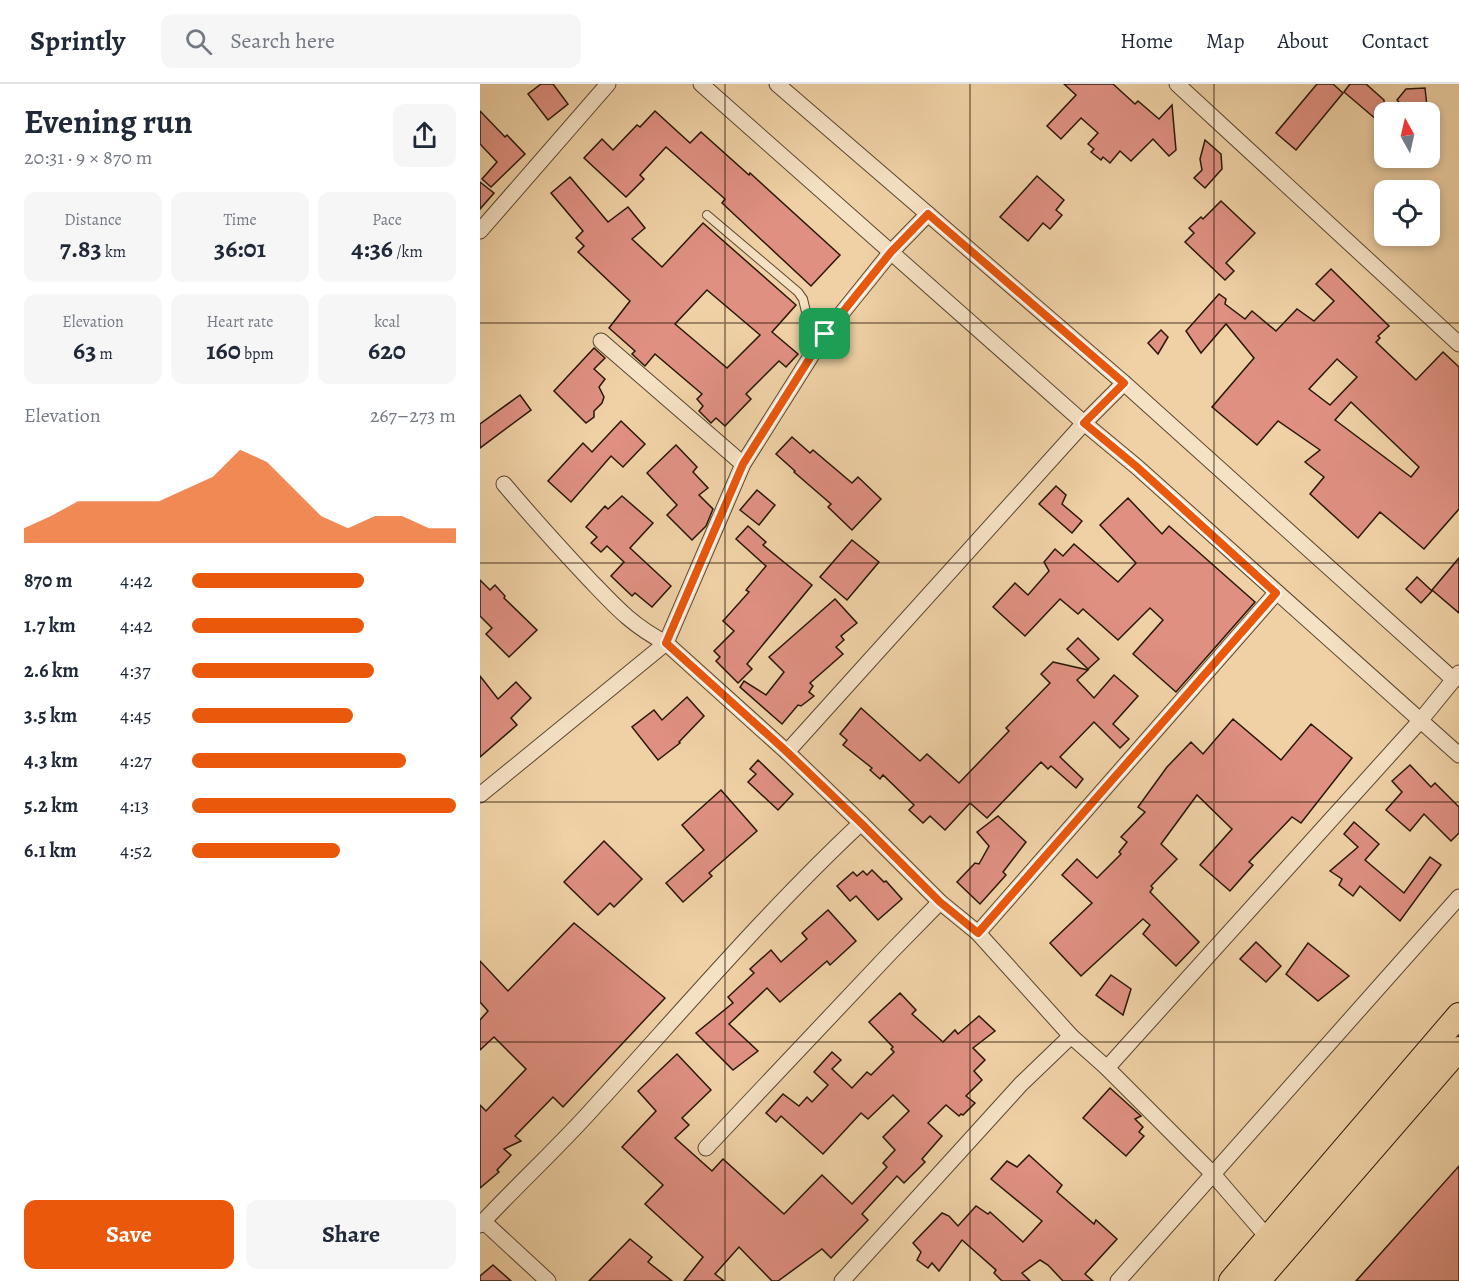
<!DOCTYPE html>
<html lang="en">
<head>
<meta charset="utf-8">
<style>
  body { margin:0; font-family:Alegreya,serif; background:#f6f6f7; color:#1f2937; height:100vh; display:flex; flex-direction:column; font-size:22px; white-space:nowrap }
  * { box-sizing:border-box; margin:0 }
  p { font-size:20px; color:#747a83 }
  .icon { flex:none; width:33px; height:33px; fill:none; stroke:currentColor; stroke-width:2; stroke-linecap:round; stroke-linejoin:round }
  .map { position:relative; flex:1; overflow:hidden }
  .panel { display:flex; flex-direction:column; background:#fff; width:480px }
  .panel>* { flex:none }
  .needle { width:39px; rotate:352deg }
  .fabs { position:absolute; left:894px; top:18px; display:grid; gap:12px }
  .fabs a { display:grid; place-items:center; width:66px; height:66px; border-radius:12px; background:#fff; box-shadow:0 3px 9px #0003; font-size:30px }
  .pin { position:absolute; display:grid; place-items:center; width:51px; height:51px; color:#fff; margin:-26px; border-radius:12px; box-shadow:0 3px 9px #0006 }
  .round { display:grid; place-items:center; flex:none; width:63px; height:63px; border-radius:12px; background:#f6f6f7 }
  .summary { display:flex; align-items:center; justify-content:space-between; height:102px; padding:0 24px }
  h1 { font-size:33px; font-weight:700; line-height:45px }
  .figures { display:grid; grid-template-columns:repeat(3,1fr); gap:9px; height:102px; padding:6px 24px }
  .figures div { display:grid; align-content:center; border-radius:12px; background:#f6f6f7; text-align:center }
  .figures b { font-size:26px; font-weight:700 }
  .figures small { font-size:16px; font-weight:400 }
  .figures p { font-size:16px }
  .chart { height:168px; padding:12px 24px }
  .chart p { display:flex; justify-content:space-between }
  .chart svg { width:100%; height:108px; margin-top:6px; fill:#ea580c; opacity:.7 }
  .action { display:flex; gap:12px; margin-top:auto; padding:12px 24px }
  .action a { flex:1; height:69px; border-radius:12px; background:#ea580c; color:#fff; font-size:24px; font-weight:700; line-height:69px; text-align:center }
  .action a+a { background:#f6f6f7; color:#1f2937 }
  ul { padding:0 24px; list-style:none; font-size:20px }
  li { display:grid; grid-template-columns:96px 72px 1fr; align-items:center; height:45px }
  li i { height:15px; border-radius:8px; background:#ea580c }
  header { display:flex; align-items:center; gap:36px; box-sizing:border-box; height:84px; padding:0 30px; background:#fff; border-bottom:2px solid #e0e1e3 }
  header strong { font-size:28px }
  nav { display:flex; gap:33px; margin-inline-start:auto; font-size:21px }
  .search { width:420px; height:54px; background:#f6f6f7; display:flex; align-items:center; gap:15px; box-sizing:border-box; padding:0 21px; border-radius:12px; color:#747a83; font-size:22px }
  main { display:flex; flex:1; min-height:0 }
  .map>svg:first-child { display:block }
  .building { fill:#df9081; stroke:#291708; stroke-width:1.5; fill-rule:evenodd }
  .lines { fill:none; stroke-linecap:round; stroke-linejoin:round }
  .service-casing { stroke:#5a462f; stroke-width:10 }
  .minor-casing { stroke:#5a462f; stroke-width:17 }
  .primary-casing { stroke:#291708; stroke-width:26 }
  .service { stroke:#f5e1c4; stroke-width:8 }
  .minor { stroke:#f5e1c4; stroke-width:15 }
  .primary { stroke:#efd1a5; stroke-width:24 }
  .route-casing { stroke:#fff; stroke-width:12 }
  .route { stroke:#ea580c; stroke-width:8 }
  .grid { fill:none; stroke:#291708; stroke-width:1.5; stroke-opacity:0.55 }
</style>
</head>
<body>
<header>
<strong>Sprintly</strong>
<div class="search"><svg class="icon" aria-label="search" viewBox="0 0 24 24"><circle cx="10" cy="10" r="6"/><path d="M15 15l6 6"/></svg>Search here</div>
<nav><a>Home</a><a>Map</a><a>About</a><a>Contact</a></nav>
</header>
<main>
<section class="panel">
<div class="summary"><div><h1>Evening run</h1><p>20:31 · 9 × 870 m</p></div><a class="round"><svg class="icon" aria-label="share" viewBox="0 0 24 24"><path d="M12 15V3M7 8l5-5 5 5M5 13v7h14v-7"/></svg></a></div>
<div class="figures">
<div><p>Distance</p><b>7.83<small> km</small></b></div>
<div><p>Time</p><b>36:01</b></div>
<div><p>Pace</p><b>4:36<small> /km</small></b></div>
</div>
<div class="figures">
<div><p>Elevation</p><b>63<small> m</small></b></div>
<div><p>Heart rate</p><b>160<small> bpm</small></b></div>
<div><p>kcal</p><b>620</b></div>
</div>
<div class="chart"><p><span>Elevation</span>267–273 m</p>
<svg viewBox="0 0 160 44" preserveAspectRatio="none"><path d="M0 44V38L10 33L20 27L30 27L40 27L50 27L60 22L70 17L80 6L90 11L100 22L110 33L120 38L130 33L140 33L150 38L160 38V44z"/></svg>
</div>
<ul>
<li><b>870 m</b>4:42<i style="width:65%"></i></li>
<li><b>1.7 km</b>4:42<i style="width:65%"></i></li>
<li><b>2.6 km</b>4:37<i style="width:69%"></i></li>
<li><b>3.5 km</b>4:45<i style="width:61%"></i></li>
<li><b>4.3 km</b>4:27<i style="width:81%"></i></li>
<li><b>5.2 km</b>4:13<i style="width:100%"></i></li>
<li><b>6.1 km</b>4:52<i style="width:56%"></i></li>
</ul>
<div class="action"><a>Save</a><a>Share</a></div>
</section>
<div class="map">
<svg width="979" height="1197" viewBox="0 0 979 1197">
  <rect width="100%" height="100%" fill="#efd1a5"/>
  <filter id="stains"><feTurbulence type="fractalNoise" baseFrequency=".00333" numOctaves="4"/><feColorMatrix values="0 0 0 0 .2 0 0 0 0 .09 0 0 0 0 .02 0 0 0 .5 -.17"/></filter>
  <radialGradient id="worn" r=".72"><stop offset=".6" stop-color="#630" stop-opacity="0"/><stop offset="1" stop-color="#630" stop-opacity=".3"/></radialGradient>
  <g class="building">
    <path d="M61 0H73L88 20 68 36 48 10Z"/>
    <path d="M584 0H633L655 20 658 17 679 35 692 21 696 66 689 72 673 55 651 77 640 67 630 79 623 73 621 76 611 68 614 65 608 60 618 49 601 34 581 55 567 42 596 11Z"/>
    <path d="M837 0H853L863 9 816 66 796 49Z"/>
    <path d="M870 0H886L904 16V42L864 8Z"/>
    <path d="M945 4 947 22 925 25 917 16 926 5Z"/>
    <path d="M0 27 25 53 27 51 45 70 11 103 2 95 17 78 0 60Z"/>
    <path d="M175 27 210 59 221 48 269 91 270 89 360 171 331 202 242 119 245 115 186 63 160 91 164 95 146 113 104 74 122 55 133 66 157 41 160 43Z"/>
    <path d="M725 56 741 70 742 85 725 104 714 94 722 86 720 75Z"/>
    <path d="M557 92 584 116 576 126 582 131 570 145 563 139 548 157 520 133Z"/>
    <path d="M90 93 128 138 148 123 165 144 152 155 182 183 223 139 316 221 292 248 318 270 306 283 299 277 266 310 271 315 245 342 236 334 231 339 219 327 223 322 217 315 222 310 175 270 165 282 152 270 155 267 129 244 150 217 98 168 104 162 96 154 103 147 71 109ZM227 206 280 251 247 284 195 240Z"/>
    <path d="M0 98 14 109 0 125Z"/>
    <path d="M741 117 775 149 746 179 754 187 745 196 705 158 714 149 709 144 721 133 723 135Z"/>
    <path d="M851 185 909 242 898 252 900 254 896 258 936 296 963 268 979 283V425L944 465 900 428 878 454 830 410 844 393 825 378 840 366 798 337 777 361 732 323 774 274 746 240 721 269 706 247 739 210 746 215 745 220 765 235 772 227 796 247 817 225 834 237 854 217 836 200ZM857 275 877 293 850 321 829 305ZM871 318 939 383 931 393 855 336Z"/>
    <path d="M681 246 688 253 678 270 668 259Z"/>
    <path d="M114 264 125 274 114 285 125 295 119 303 124 313 122 319 114 327V333L106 339 74 307Z"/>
    <path d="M40 311 51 326 0 364V340Z"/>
    <path d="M141 337 165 360 143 383 131 372 91 418 68 397 103 359 112 368Z"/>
    <path d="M312 353 330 369 333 366 372 399 378 393 401 415 372 446 348 423 351 420 314 388 315 387 296 370Z"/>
    <path d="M196 361 217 383 213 388 228 404 219 411 233 425 226 442 212 456 187 431 197 421 167 389Z"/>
    <path d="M576 402 586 411 582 420 602 437 592 449 559 420Z"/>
    <path d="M277 406 295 421 279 441 260 426Z"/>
    <path d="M142 412 173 439 150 464 191 502 172 523 155 509 152 512 131 492 144 478 127 462 121 468 111 459 117 453 106 443 125 422 128 425Z"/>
    <path d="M648 414 682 450 689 442 775 518 696 608 653 570 683 536 670 524 638 556 603 525 598 530 580 515 545 552 513 523 535 499 548 511 569 487 564 478 575 465 583 472 594 460 638 498 656 479 620 441Z"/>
    <path d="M268 442 286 458 283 461 332 501 267 580 272 585 258 599 236 577 240 573 234 567 254 547 243 537 269 508 266 506 286 482 256 455Z"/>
    <path d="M372 456 399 478 367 516 340 493Z"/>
    <path d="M979 474V529L952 506Z"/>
    <path d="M937 493 952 507 941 519 926 505Z"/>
    <path d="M0 496 10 506 15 501 25 512 24 514 57 546 29 573 6 550 12 544 0 532Z"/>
    <path d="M355 515 377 539 361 552 364 556 356 563 363 570 330 599 333 602 329 608 334 612 321 622 318 621 302 640 260 603 264 597 286 611 304 588 289 573Z"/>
    <path d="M598 554 619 575 608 585 587 565Z"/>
    <path d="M573 578 608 586 597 596 614 614 634 591 658 612 633 640 649 655 640 664 614 638 580 673 603 695 596 704 571 682 568 685 561 678 507 734 490 719 465 746 450 732 443 739 429 726 434 721 403 691 400 695 390 686 392 684 363 661 367 656 360 650 381 624 440 677 447 670 479 699 529 647 526 644 570 599 561 590Z"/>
    <path d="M0 592 18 615 36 598 51 614 31 634 37 641 0 673Z"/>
    <path d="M207 613 224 632 199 658 200 659 178 676 152 643 174 626 182 636Z"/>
    <path d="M753 635 801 676 831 640 872 674 821 739 812 733 769 778 773 781 750 807 720 781 752 745 717 711 681 760 697 775 671 802 673 804 670 808 719 858 696 882 663 850 670 841 663 835 601 892 570 859 612 819 582 791 597 775 617 794 641 770 639 768 647 758 641 753 665 728 658 723 687 683 711 658 723 670Z"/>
    <path d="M278 676 313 710 298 726 268 698 276 690 270 685Z"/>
    <path d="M930 681 951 703 955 699 979 723V749L971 757 944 730 930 747 906 726 922 708 912 697Z"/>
    <path d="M241 706 277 747 229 789 232 792 203 818 186 799 224 766 202 741Z"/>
    <path d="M518 732 546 758 523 788 526 791 500 820 477 798 495 779 499 780 509 762 497 748Z"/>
    <path d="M874 738 899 760 885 776 924 809 950 773 961 781 920 837 880 802 873 812 859 801 862 795 850 787 878 763 864 750Z"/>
    <path d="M124 757 162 795 134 823 130 819 118 831 84 798Z"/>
    <path d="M392 786 404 798 406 797 422 815 398 836 376 812 370 817 357 802 373 788 377 792 383 787 387 791Z"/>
    <path d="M348 826 376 857 350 881 347 877 300 918 287 904 249 940 278 967 253 986 216 949 253 919 248 913 274 889 270 885 291 866 301 878 327 855 322 849Z"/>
    <path d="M94 839 185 914 83 1023 73 1013 35 1052 41 1057 24 1065 31 1071 17 1086 19 1088 0 1104V1021L6 1027 46 985 14 953 0 966V936L8 927 0 918V877L28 907Z"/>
    <path d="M776 858 801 882 786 898 760 875Z"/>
    <path d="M828 859 869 892 838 917 806 890Z"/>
    <path d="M631 891 651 905 643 931 616 911Z"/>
    <path d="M420 909 436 926 432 930 463 958 475 946 478 950 499 932 515 947 493 964 505 976 494 987 502 996 486 1012 495 1019 483 1031 481 1030 479 1032 466 1021 448 1039 462 1052 442 1075 445 1078 424 1099 417 1092 382 1130 388 1136 351 1174 342 1165 298 1197H292L259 1163 235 1190 244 1197H204L223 1173 165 1120 183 1101 142 1063 176 1027 158 1007 197 970 231 1006 202 1034 209 1041 195 1054 232 1087 243 1075 304 1130 342 1091 372 1120 407 1083 403 1079 415 1066 403 1053 429 1027 413 1011 388 1035 381 1029 343 1070 301 1032 296 1038 286 1029 303 1010 319 1022 327 1013 332 1018 348 1001 334 988 352 968 361 976 352 985 372 1004 387 988 391 991 414 968 411 965 413 963 389 938Z"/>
    <path d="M630 1004 661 1032 655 1035 663 1043 659 1048 664 1052 646 1072 603 1034Z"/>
    <path d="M549 1071 582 1101 577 1108 614 1140 616 1136 637 1155 605 1190 613 1197H583L568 1181 560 1176 542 1189 550 1197H522L514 1189 516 1186 482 1156 459 1187 452 1179 448 1184 437 1176 441 1168 433 1159 462 1129 469 1132 478 1142 496 1122 508 1130 510 1128 543 1158 562 1137 511 1095 527 1077 537 1083Z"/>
    <path d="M979 1082V1197H876Z"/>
    <path d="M150 1155 172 1173 168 1178 192 1197H109Z"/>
    <path d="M13 1181 31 1197H0V1192Z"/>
  </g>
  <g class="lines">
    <g class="service-casing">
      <path id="service" d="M227 131 318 208 323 215 327 232 345 250"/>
    </g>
    <g class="minor-casing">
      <g id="minor">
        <path d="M221 0 604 339 657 383 979 671"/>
        <path d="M297 0 644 299 974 596"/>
        <path d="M697 0 979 260"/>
        <path d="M0 147 128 0"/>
        <path d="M121 257 263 380"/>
        <path d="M24 400C51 432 79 463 108 494 134 521 151 541 186 559L307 668 381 739 460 818 498 849 591 952 627 984 732 1089 789 1155"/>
        <path d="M307 668 604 339 644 299"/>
        <path d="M0 711 186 559 263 380 345 250 411 168 448 130"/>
        <path d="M498 849 796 509"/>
        <path d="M627 984 940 637 979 589"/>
        <path d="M226 1064 411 868 460 818"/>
        <path d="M3 1137 68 1197"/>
        <path d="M0 1141C38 1100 80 1062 117 1020 204 925 287 827 381 739"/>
        <path d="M362 1197 541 1000 591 952"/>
        <path d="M638 1197 979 813"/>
      </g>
    </g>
    <g class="primary-casing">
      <g id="primary">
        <path d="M751 1197 979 931"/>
        <path d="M778 1197 979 965"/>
      </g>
    </g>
    <use href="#service" class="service"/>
    <use href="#minor" class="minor"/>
    <use href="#primary" class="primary"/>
  </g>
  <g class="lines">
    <g class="route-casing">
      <path id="route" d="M448 130 644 299 604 339 657 383 796 509 498 849 460 818 381 739 307 668 186 559 263 380 345 250 411 168Z"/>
    </g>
    <use href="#route" class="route"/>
  </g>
  <path class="grid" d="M245 0V1197M490 0V1197M734 0V1197M0 239H979M0 479H979M0 718H979M0 958H979"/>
  <rect width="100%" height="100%" filter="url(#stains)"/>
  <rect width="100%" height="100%" fill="url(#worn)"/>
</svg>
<div class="fabs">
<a><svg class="needle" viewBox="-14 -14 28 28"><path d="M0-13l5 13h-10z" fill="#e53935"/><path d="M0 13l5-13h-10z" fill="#747a83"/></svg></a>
<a><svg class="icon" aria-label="locate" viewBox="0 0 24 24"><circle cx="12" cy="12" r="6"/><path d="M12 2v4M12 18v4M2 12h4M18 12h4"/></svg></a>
</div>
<div class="pin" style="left:345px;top:250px;background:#1e9e55"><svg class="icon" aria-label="arrive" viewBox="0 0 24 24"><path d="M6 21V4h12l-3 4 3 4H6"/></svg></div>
</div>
</main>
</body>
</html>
